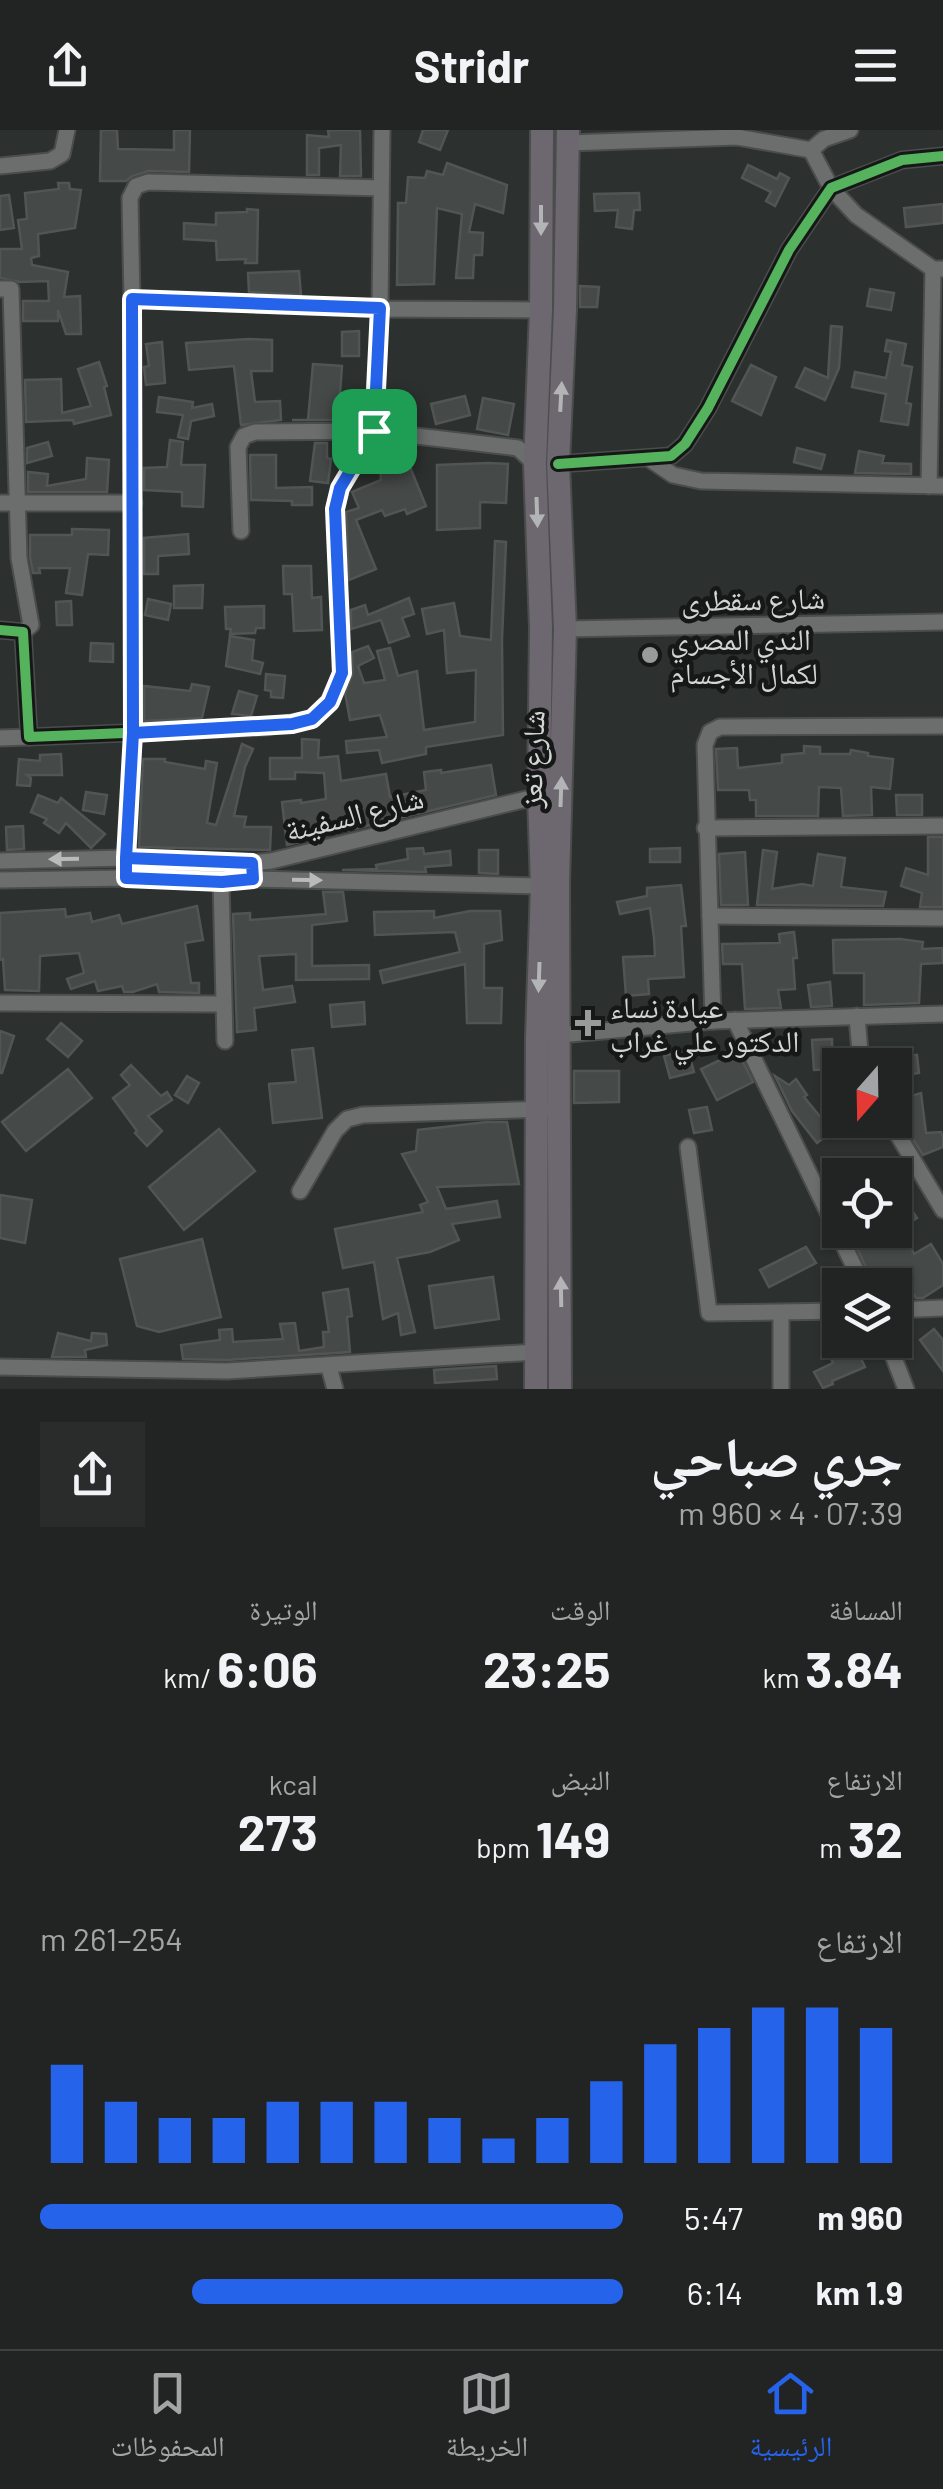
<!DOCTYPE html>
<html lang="ar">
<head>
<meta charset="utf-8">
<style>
  body { margin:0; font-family:Barlow,"Noto Naskh Arabic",sans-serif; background:#292c2a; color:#f1f3f6; direction:rtl; height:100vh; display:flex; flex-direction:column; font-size:38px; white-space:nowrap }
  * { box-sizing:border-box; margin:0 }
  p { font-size:32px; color:#a2a4a5 }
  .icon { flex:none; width:55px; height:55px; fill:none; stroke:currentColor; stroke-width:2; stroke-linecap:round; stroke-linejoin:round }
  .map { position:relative; height:1259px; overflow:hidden; direction:ltr }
  .sheet { display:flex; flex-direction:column; background:#212422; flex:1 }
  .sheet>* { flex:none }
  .needle { width:65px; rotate:200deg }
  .tools { position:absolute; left:822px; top:918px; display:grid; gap:20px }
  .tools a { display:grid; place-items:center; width:90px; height:90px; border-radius:0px; background:#212422; box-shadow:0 2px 8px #0004,0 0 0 2px #3e4140; font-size:50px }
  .pin { position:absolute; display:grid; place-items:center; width:85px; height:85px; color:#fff; margin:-42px; border-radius:20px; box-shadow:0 5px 15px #0006 }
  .round { display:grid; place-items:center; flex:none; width:105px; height:105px; border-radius:0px; background:#292c2a }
  .headline { display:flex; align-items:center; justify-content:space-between; height:170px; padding:0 40px }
  h1 { font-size:55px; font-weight:700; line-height:75px }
  .figures { display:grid; grid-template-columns:repeat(3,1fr); gap:15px; height:170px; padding:10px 40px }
  .figures div { display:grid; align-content:center }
  .figures b { font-size:50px; font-weight:700 }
  .figures small { font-size:28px; font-weight:400 }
  .figures p { font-size:28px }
  .chart { height:280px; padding:20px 40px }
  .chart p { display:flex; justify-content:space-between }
  .chart svg { width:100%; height:180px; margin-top:10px; stroke:#2563eb; stroke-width:6 }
  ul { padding:0 40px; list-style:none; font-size:32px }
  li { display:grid; grid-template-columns:160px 120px 1fr; align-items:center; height:75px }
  li i { height:25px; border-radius:12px; background:#2563eb }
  header { display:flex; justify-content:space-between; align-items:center; height:130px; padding:0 40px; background:#212422; font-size:45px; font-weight:700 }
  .dock { display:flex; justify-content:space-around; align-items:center; height:140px; border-top:2px solid #3e4140; background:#212422; font-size:28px; color:#a2a4a5 }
  .dock a { display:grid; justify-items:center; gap:5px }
  .dock .active { color:#2563eb }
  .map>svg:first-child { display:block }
  .building { fill:#454947; stroke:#515553; stroke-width:2.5 }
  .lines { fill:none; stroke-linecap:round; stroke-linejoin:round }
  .minor-casing { stroke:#4a4d4c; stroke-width:19 }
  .highway-casing { stroke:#4a4d4c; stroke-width:26 }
  .minor { stroke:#6b6e6d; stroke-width:15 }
  .highway { stroke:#6d676f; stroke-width:22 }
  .cycleway-casing { stroke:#161817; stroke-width:16 }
  .cycleway { stroke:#56b35d; stroke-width:10 }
  .oneway { fill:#b3b4b5 }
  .oneway2 { fill:#b8bbba }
  .route-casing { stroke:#fff; stroke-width:20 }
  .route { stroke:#2563eb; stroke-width:12 }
  .poi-dot { fill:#979b99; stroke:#161817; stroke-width:4 }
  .labels { text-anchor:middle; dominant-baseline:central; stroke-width:9; stroke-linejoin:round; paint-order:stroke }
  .street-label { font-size:30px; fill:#d1d5d3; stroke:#161817 }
  .poi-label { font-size:30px; fill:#d1d5d3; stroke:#161817; text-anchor:start }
</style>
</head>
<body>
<header><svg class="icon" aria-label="menu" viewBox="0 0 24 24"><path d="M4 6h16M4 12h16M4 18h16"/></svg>Stridr<svg class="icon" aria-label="share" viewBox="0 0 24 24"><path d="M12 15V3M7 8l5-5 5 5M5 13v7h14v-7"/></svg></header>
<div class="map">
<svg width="943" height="1259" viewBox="0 0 943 1259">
  <rect width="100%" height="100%" fill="#2c302e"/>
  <g class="building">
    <path d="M101 0H117L118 19 174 20V0H190L189 42 148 41 132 46 126 51H100Z"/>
    <path d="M328 0H360L361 46H340L341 15 319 18V45H307V5L329 7Z"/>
    <path d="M423 0H448L440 20 419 12Z"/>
    <path d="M447 33 507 55 503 83 475 74 469 102 483 103 482 125H474L473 148H456L462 84 437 78 434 154 397 155 398 73H406L408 47 425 48 427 41 443 45Z"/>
    <path d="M748 35 777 49 780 43 789 48 775 76 766 71 771 62 742 48Z"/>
    <path d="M58 53H69L70 59 81 60 75 98 38 104 39 126 31 128 32 135 68 142 64 167 80 166 81 204H66L58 180V191H23V171H49L48 151 19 152 0 148V119H22L18 90 27 89 25 63 59 59Z"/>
    <path d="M639 63 640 80H634L632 99 616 97 618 80 595 81 594 64Z"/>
    <path d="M9 65 14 98 0 100V66Z"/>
    <path d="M943 74V93L906 97 904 78Z"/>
    <path d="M247 79 258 80 257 133H245L246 129 217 130 216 111 184 109V93L216 95V83L247 82Z"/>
    <path d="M299 141 301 165 249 162 248 143Z"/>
    <path d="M580 156 599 157 597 177H580Z"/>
    <path d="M870 159 894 163 891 180 867 176Z"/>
    <path d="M831 196 842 197 839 238 825 270 796 257 805 238 828 248Z"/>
    <path d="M359 201V226H342V202Z"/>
    <path d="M249 209 272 210V241H251L255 272 280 271 281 290 241 295 234 236 189 240 186 213Z"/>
    <path d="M887 210 906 214 902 235 912 237 906 273 911 274 908 295 881 291 886 264 852 257 855 242 886 248 891 222 885 221Z"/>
    <path d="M162 212 165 253 146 255 144 237 149 236 146 214Z"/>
    <path d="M99 232 107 256 104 257 111 285 74 294 73 290 26 292 25 250 61 249 62 283 91 276 78 239Z"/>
    <path d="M313 234 342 236 340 264 359 265 357 290H292H308Z"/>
    <path d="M751 235 776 247 761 285 732 271Z"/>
    <path d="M465 266 470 285 436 294 431 274Z"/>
    <path d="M159 267 193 272 192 278 212 274 214 286 191 291 188 309 178 307 183 285 157 282Z"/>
    <path d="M483 268 514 274 508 305 477 299Z"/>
    <path d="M170 310 183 312 181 335H205L203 377 182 376V362L144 360V338L167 337Z"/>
    <path d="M48 312 52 326 27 333V318Z"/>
    <path d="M315 313H327V328L331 329 328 353 310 351Z"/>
    <path d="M797 318 825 325 821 339 794 332Z"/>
    <path d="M859 321 884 326 882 333 911 334V344L855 343Z"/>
    <path d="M409 324 410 337 426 376 407 384 405 379 385 386 382 380 356 390 376 439 349 450 346 382 359 378 352 362 381 350 379 326Z"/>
    <path d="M250 325H276V358L312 357V375H292V371L251 370Z"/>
    <path d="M87 328 109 330 107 362H28V342L48 344 47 356 86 349Z"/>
    <path d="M488 333 508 334 506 373 480 372V398L437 400V335Z"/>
    <path d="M72 399 109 400 108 425 88 424 82 465 66 463 70 438H39L40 443H33L30 427V405H72Z"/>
    <path d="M188 404 189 424 158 426V444H144V408Z"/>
    <path d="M495 411 506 412 502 510 503 605 426 617V624L382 633 379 620 347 623 346 611 387 607 380 585 350 590 345 563 353 543 352 522 368 516 374 528 358 536 364 553 385 550 377 521 390 518 398 546 417 541 424 600 475 592 476 540 447 543 444 500 427 504 422 479 454 473 460 506 491 510Z"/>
    <path d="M283 436H311L312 468 321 467 322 500 294 501 292 464H284Z"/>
    <path d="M203 455 202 478H174V456Z"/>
    <path d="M409 468 414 484 402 488 409 506 389 513 381 490 351 499V480L365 475 368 485Z"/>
    <path d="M148 469 171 474 168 490 145 485Z"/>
    <path d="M71 471 72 495H57L56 472Z"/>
    <path d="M264 476V498H256L255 503 230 504 231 499H226L225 477Z"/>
    <path d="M230 506 254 510 252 530 263 533 260 544 226 536Z"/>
    <path d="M91 513 113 514V532L90 531Z"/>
    <path d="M266 544 285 546 283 568 271 567V561L265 560Z"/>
    <path d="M192 554 209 557 202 588 144 591V556L190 561Z"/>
    <path d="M239 561 257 566 251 586 232 584Z"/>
    <path d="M302 609 319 610 318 628 338 626 341 651 386 644 390 667 426 660 424 642 441 640V643L491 635 496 665 287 715 282 672 301 670V673L326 669 324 643 295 642V649H270V628H302Z"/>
    <path d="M242 614 253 619 245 637 234 686 246 687 244 697H271L270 720 139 717 143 629H165V632L205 639 206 631 217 633 207 693 216 695Z"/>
    <path d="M804 616 820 617V624H850L851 620 868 623V626L893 629 890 659 871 657 872 685 843 686 841 658 819 657 818 686H756V670H750L749 660H718L716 619 737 618 738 638 782 633V625L804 623Z"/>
    <path d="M61 624 62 645H27L31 648 30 656 17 655 19 629 40 631V625Z"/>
    <path d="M86 662 107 665 104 684 83 680Z"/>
    <path d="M38 665 58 673 61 668 105 704 91 718 66 693 59 703 44 693 47 689 31 682Z"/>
    <path d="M896 665H922V685H897Z"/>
    <path d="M23 696 24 719 7 720 6 697Z"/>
    <path d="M928 707H943V777H920L922 763 901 756 906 738 928 745Z"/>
    <path d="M423 718 424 724 450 721 451 735 425 737 426 742 342 740 377 739 376 735 408 729 407 719Z"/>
    <path d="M680 718V732H650V719Z"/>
    <path d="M479 720H498V744L479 743Z"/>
    <path d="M763 720 777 722 772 759 802 754 813 756 818 724 845 728 841 757 886 762 883 776 757 775Z"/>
    <path d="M745 722 748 775H721L719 724Z"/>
    <path d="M681 755 686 796H681L684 847 648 849 649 864 626 866 623 827 655 826 654 808 650 778 620 784 617 772 647 766V758Z"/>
    <path d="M323 762H343L347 791 312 795V836L369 835V849L296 850V824L259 826 263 860 292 856 295 872 254 878 256 900 237 902 233 784 250 783V790L326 784Z"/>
    <path d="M197 776 203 810 185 813 191 853H199V863L159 862 157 854 133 862H124L122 856 98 861 95 851 71 859 67 849 84 843 79 823 40 826 39 861 5 860 3 829 0 830V783L65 779 66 787 90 783 92 792 119 785 122 794Z"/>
    <path d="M434 781V788L470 781H500L502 810 484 814V858H502L501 893H467L465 834 383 853 380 841 460 822 455 802 375 805 374 782Z"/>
    <path d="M794 802 797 828H793L795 859 778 860 781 878 745 879 742 834H723L722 814 780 813 779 804Z"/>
    <path d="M900 809 923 812 922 819 942 818 943 833 921 834 919 873 864 875V843H834L833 810Z"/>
    <path d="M830 852 832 876 811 877 808 855Z"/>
    <path d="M364 872 365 894 332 897 330 875Z"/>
    <path d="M61 893 82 911 68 927 47 909Z"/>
    <path d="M0 901 14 906 2 943H0Z"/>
    <path d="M832 909 833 939 814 940 812 910Z"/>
    <path d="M313 918 322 988 273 993 269 954 296 952 292 920Z"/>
    <path d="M688 920 694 942 670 948 664 926Z"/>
    <path d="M895 922 899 927 917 925 919 943 904 945 911 966 921 963 926 1003 941 1002 943 1007V1017L923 1025 895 981Z"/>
    <path d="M735 923 740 926 753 952 717 970 701 939Z"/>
    <path d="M131 935 161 966 167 962 172 970 148 986 162 1001 147 1016 135 1003 137 1001 113 968 130 955 121 945Z"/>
    <path d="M68 939 92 968 26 1021 2 992Z"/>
    <path d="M574 941H619V972L574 973Z"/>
    <path d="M187 946 199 953 188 973 175 965Z"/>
    <path d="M775 946 789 955 796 949 807 965 804 967 832 1001 817 1013 792 981Z"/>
    <path d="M707 977 712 1000 694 1003 689 980Z"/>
    <path d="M487 992H507L519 1054 437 1057 446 1079 497 1071 500 1087 452 1094 459 1110 430 1122 397 1128 415 1202 401 1205 398 1183 383 1189 374 1132 343 1138 335 1099 423 1082 420 1075 428 1072 402 1024 416 1021 418 1000Z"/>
    <path d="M219 999 255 1041 184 1100 149 1057Z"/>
    <path d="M895 1054 917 1088 902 1097 914 1124 931 1114 943 1134V1155L923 1168H916L904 1149 892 1155H874L851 1105 860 1100H895Z"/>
    <path d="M0 1065 32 1070 25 1113 0 1108Z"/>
    <path d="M202 1109 221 1187 159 1202 137 1196 120 1129Z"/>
    <path d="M806 1117 816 1133 769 1157 760 1140Z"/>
    <path d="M493 1147 499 1189 435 1198 429 1156Z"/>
    <path d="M348 1159 352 1186 347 1187 350 1222 227 1230 183 1229 181 1215 220 1210 219 1200 232 1199 233 1212 283 1209 280 1194 295 1193 299 1221 324 1217 323 1202H329L323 1163Z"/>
    <path d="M934 1199 943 1210V1241L920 1210Z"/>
    <path d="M58 1203 91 1211 92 1203 106 1204 107 1215 85 1220 86 1227H52Z"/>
    <path d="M842 1210H848L853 1224 858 1222 865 1237 832 1251 833 1254 823 1258 814 1242 833 1233 826 1216Z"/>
    <path d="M496 1236 497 1249 435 1253 434 1240Z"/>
  </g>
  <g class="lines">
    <g class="minor-casing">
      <g id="minor">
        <path d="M382 0 380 179 541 180"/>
        <path d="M568 13 737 7 811 20 831 58 856 85 933 139H943"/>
        <path d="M811 20 824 9 850 0"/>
        <path d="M0 36 50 31 62 24 67 0"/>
        <path d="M0 159H11L19 428 31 495 23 502"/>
        <path d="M132 169 130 68 136 56 148 52 381 58"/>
        <path d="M648 328 673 345 701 351 943 356"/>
        <path d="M558 334 671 326 685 314 708 278 789 120 831 58 902 30 943 26"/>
        <path d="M929 356 933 139"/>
        <path d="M0 373H134"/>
        <path d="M241 401 238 317 244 306 255 302 374 301 518 318 535 334"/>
        <path d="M565 499 943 492"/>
        <path d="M0 500 23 502 29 607 267 597 312 589 329 571 342 543 335 379 340 359 374 301 380 179 132 169 133 603 126 748"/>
        <path d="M0 608 29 607"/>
        <path d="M705 698 943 696"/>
        <path d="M0 731 126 728 252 733 271 731 539 666"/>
        <path d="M0 750 126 748 221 751 253 749 542 756"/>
        <path d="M221 751 225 911"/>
        <path d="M710 786 943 788"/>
        <path d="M0 873 222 874"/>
        <path d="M857 886 861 935"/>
        <path d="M735 890 863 1155"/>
        <path d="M713 891 705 615 710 602 720 597 943 596"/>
        <path d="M559 905 713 891 943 884"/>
        <path d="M889 990 943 1080"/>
        <path d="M688 1017 709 1183 840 1181"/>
        <path d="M300 1061 335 1001 347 989 363 985 545 979"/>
        <path d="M895 1180 943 1178"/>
        <path d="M781 1184V1259"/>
        <path d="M887 1210 906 1259"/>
        <path d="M0 1237 227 1241 536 1222"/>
        <path d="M329 1237 335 1259"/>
      </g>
    </g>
    <g class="highway-casing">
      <g id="highway">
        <path d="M536 1259 537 907 542 756 539 666 541 498 535 334 541 180 542 0"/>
        <path d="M560 1259 558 753 565 499 558 334 565 179 568 0"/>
      </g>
    </g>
    <use href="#minor" class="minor"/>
    <use href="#highway" class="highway"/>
    <g class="cycleway-casing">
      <g id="cycleway">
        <path d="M558 334 671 326 685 314 708 278 789 120 831 58 902 30 943 26"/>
        <path d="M0 500 23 502 29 607 267 597 312 589 329 571 342 543 335 379 340 359 374 301 380 179 132 169 133 603 126 748"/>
      </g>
    </g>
    <use href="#cycleway" class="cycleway"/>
  </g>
  <defs><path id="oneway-solid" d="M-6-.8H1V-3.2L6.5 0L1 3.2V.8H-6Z" transform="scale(2.5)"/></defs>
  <g class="oneway">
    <use href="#oneway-solid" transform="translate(541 90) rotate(90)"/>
    <use href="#oneway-solid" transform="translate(561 267) rotate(-87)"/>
    <use href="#oneway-solid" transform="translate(537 382) rotate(88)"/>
    <use href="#oneway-solid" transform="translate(561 662) rotate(-88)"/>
    <use href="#oneway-solid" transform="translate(539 847) rotate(92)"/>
    <use href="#oneway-solid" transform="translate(561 1162) rotate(-91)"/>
  </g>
  <g class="oneway2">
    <use href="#oneway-solid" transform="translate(64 729) rotate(179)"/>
    <use href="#oneway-solid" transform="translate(307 750) rotate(1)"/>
  </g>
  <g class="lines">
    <g class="route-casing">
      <path id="route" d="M374 301 340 358 335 379 342 543 330 572 312 589 292 594 133 603 126 728V748L222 752 253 749 252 733 126 728 133 603 132 169 380 178 374 301"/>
    </g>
    <use href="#route" class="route"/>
  </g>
  <g class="poi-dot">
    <circle cx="650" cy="525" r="10"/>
    <path d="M583 878h10v10h10v10h-10v10h-10v-10h-10v-10h10z"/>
  </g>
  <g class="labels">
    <g class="street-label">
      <text transform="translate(753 468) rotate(-1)">شارع سقطرى</text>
      <text transform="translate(531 629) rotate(-88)">شارع تعز</text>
      <text transform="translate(354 683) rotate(-14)">شارع السفينة</text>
    </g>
    <g class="poi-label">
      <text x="670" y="508">الندي المصري<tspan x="670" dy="34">لكمال الأجسام</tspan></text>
      <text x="610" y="876">عيادة نساء<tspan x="610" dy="34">الدكتور علي غراب</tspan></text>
    </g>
  </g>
</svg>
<div class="tools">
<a><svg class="needle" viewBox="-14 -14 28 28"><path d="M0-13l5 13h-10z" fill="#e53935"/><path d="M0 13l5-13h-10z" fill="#a2a4a5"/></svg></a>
<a><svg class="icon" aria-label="locate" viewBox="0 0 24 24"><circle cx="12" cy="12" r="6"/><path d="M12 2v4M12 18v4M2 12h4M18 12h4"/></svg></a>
<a><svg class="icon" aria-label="layers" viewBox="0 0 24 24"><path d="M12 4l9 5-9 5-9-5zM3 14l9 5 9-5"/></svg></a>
</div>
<div class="pin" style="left:374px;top:301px;background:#1e9e55"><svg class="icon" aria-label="arrive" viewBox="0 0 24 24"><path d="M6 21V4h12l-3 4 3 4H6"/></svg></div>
</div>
<section class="sheet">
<div class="headline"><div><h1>جري صباحي</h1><p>07:39 · 4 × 960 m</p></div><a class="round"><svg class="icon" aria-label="share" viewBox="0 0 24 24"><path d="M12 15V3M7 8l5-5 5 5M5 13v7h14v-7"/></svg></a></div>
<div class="figures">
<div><p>المسافة</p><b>3.84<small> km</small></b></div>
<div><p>الوقت</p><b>23:25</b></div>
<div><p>الوتيرة</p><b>6:06<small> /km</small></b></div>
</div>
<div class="figures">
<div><p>الارتفاع</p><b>32<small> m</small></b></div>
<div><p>النبض</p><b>149<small> bpm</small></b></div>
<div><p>kcal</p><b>273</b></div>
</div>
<div class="chart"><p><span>الارتفاع</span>254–261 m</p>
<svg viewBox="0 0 160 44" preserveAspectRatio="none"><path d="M5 44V20M15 44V29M25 44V33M35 44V33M45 44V29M55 44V29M65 44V29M75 44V33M85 44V38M95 44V33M105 44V24M115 44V15M125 44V11M135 44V6M145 44V6M155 44V11"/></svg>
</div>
<ul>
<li><b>960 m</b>5:47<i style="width:100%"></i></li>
<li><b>1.9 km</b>6:14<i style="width:74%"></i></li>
</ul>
</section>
<nav class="dock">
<a class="active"><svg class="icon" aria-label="home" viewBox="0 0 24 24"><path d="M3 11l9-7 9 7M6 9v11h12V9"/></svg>الرئيسية</a>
<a><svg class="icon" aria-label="map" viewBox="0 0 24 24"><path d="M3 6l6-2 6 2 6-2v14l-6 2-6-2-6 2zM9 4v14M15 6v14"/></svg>الخريطة</a>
<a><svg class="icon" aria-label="saved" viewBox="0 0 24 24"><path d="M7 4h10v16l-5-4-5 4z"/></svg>المحفوظات</a>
</nav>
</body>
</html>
